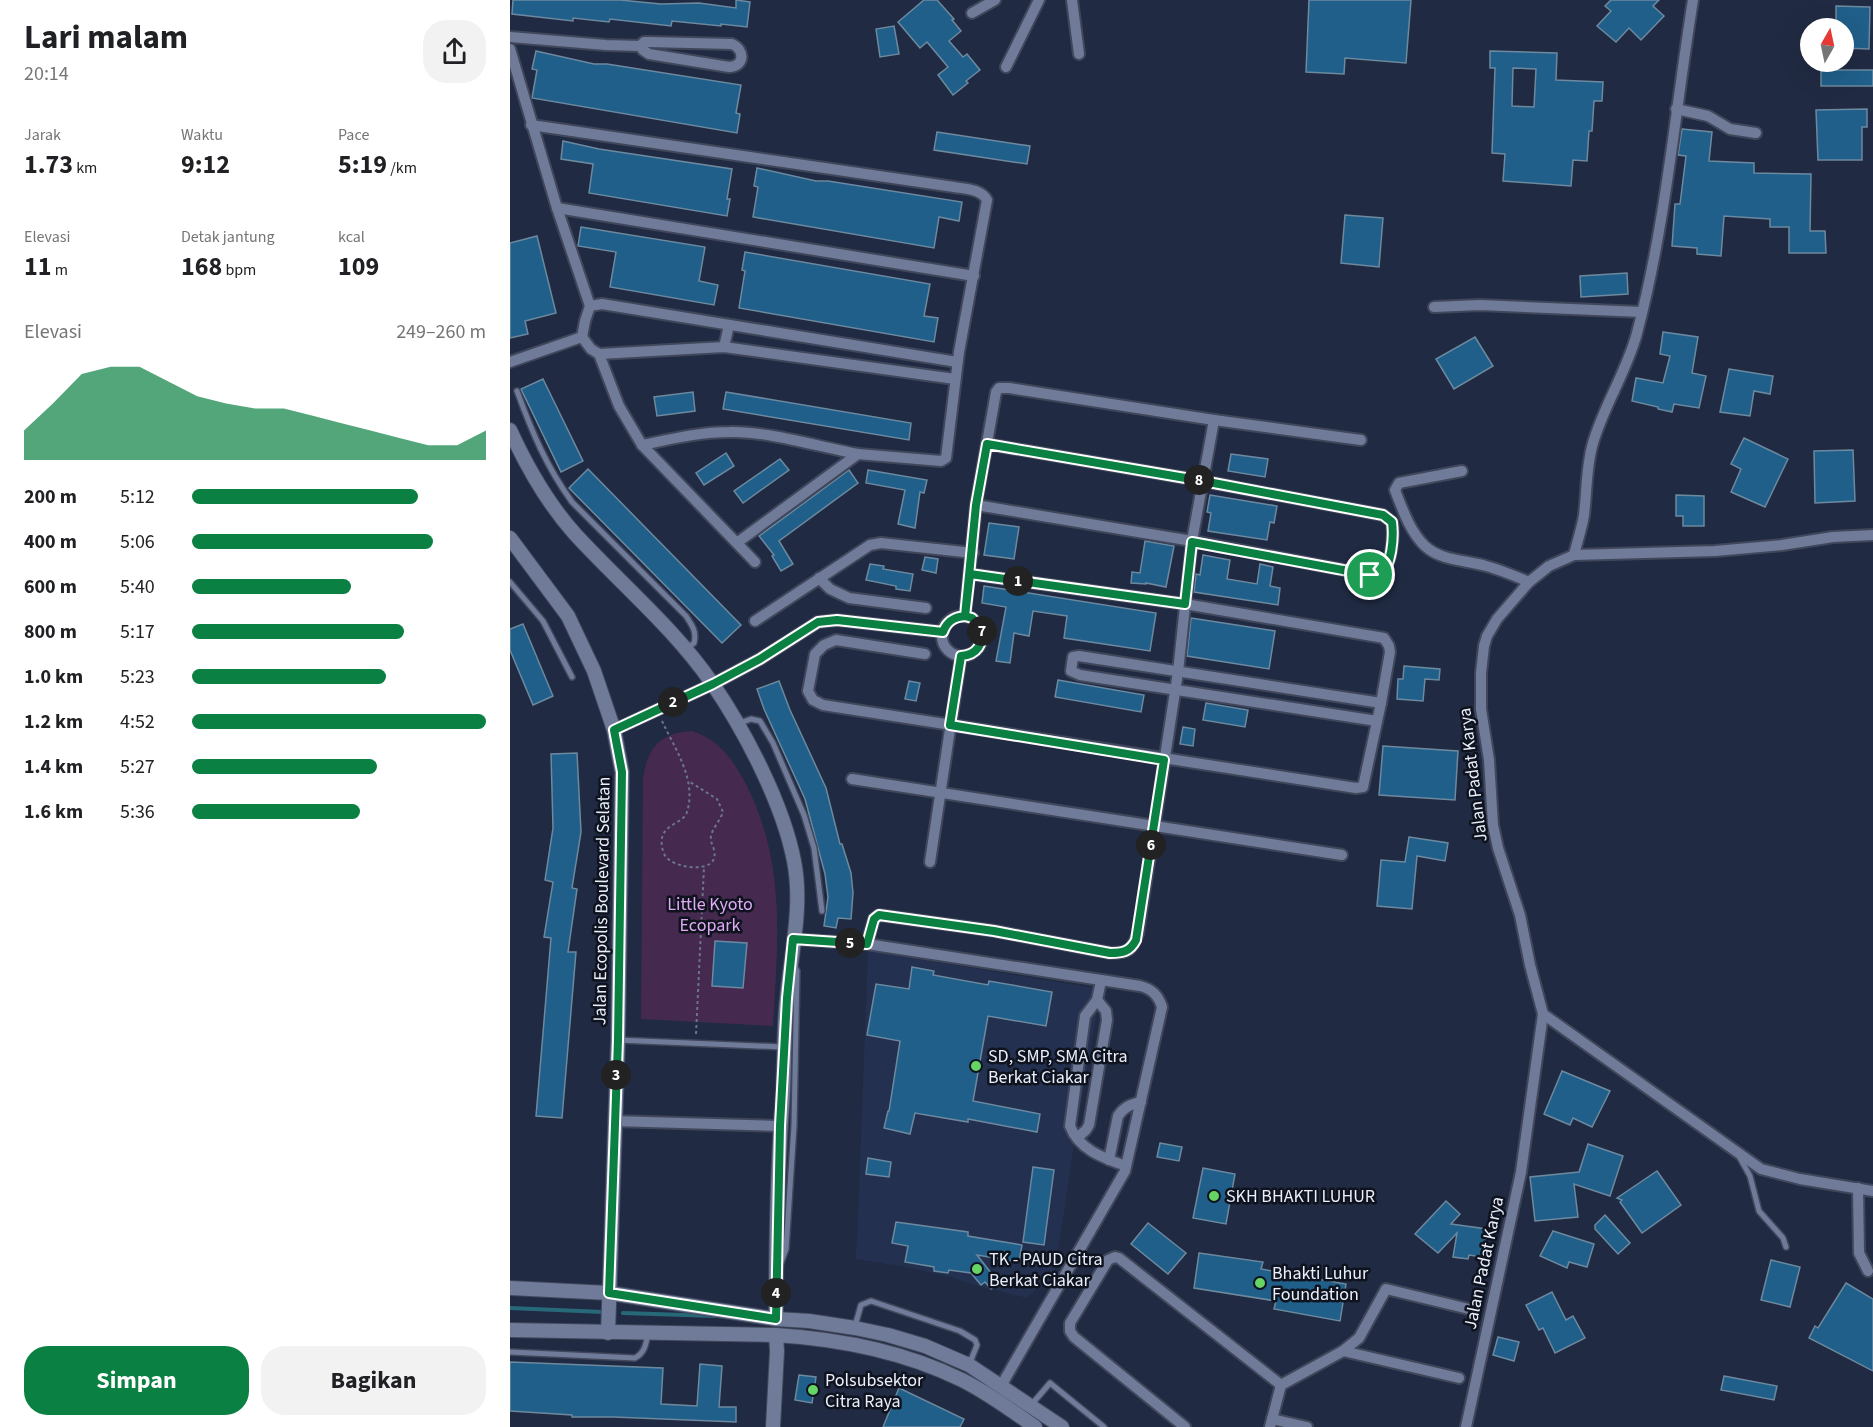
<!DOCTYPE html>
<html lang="id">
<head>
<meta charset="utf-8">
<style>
  body { margin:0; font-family:"Source Sans 3",sans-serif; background:#f2f2f2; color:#202124; height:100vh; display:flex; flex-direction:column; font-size:22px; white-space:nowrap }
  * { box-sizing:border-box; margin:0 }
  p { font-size:20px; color:#757577 }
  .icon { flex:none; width:33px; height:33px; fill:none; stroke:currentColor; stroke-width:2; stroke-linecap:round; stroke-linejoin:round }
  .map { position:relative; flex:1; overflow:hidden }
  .drawer { display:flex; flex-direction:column; background:#fff; width:510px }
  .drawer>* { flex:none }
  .needle { width:39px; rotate:9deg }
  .buttons { position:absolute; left:1290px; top:18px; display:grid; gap:12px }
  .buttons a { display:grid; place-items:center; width:54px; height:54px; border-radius:50%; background:#fff; box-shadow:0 6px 24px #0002; font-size:30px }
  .pin { position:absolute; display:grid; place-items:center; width:51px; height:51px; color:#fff; margin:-26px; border:3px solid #fff; border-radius:50%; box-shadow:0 2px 6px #0007 }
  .km { position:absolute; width:30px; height:30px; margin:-15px; border-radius:50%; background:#222; color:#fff; font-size:16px; line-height:30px; text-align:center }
  .round { display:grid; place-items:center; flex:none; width:63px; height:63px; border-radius:24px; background:#f2f2f2 }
  .headline { display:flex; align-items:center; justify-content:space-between; height:102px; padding:0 24px }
  h1 { font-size:33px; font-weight:700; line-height:45px }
  .metrics { display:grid; grid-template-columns:repeat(3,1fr); gap:9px; height:102px; padding:6px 24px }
  .metrics div { display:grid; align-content:center }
  .metrics b { font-size:26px; font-weight:700 }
  .metrics small { font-size:16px; font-weight:400 }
  .metrics p { font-size:16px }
  .chart { height:168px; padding:12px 24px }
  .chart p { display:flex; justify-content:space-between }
  .chart svg { width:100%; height:108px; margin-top:6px; fill:#0b8043; opacity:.7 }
  .cta { display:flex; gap:12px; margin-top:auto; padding:12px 24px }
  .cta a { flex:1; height:69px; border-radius:24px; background:#0b8043; color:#fff; font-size:24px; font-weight:700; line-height:69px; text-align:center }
  .cta a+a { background:#f2f2f2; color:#202124 }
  ul { padding:0 24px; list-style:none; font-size:20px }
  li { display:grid; grid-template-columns:96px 72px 1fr; align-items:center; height:45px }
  li i { height:15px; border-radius:8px; background:#0b8043 }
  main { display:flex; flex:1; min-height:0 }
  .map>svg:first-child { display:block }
  .built { fill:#24304f }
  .green { fill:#45294f }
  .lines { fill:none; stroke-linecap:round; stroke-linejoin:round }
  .stream { stroke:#276979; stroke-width:4 }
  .building { fill:#205f8a; stroke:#6c899f; stroke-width:1.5; fill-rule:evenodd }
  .service-casing { stroke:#40475b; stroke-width:8 }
  .minor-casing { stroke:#40475b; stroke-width:14 }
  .tertiary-casing { stroke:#40475b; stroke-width:16 }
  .path { stroke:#6c7589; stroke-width:2; stroke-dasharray:3 3; stroke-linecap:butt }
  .service { stroke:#6f7b99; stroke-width:5 }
  .minor { stroke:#6f7b99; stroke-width:10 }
  .tertiary { stroke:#6f7b99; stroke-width:14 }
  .route-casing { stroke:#fff; stroke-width:12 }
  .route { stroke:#0b8043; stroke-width:8 }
  .poi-dot { fill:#67d466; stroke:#0e131e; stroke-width:2 }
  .labels { text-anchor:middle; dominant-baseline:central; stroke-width:5; stroke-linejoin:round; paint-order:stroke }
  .street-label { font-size:18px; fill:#eaeffd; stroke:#0e131e }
  .park-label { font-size:18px; fill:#e0aaf5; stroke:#0e131e }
  .poi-label { font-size:18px; fill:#eaeffd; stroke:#0e131e; text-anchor:start }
</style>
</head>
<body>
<main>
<section class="drawer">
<div class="headline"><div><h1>Lari malam</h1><p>20:14</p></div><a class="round"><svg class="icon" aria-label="share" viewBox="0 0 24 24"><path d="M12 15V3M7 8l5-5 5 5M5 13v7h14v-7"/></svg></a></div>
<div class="metrics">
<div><p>Jarak</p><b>1.73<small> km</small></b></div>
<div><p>Waktu</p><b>9:12</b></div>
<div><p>Pace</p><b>5:19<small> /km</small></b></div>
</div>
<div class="metrics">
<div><p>Elevasi</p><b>11<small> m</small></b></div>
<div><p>Detak jantung</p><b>168<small> bpm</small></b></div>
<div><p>kcal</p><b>109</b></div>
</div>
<div class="chart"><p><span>Elevasi</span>249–260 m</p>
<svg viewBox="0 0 160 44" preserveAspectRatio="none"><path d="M0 44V32L10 21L20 9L30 6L40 6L50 12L60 18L70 21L80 23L90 23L100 26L110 29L120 32L130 35L140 38L150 38L160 32V44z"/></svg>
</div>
<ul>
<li><b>200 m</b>5:12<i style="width:77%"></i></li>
<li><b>400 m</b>5:06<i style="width:82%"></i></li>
<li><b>600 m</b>5:40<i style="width:54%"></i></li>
<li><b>800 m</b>5:17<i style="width:72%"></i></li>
<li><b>1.0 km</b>5:23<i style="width:66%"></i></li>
<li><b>1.2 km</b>4:52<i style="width:100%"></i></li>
<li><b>1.4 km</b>5:27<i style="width:63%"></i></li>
<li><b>1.6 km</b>5:36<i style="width:57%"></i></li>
</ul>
<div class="cta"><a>Simpan</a><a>Bagikan</a></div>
</section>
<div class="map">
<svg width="1363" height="1427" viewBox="0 0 1363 1427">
  <rect width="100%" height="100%" fill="#202a42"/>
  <path class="built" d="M358 951 591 989 564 1144 545 1272 517 1298 461 1284 441 1277 396 1267 345 1259 347 1243Z"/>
  <path class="green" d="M182 731C209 739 223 760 236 784 276 863 268 940 263 1026L131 1019 133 778C138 747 150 733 182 731Z"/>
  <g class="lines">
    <g class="stream">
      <path d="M0 1308 93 1312"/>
      <path d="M113 1313 206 1316"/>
    </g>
  </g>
  <g class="building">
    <path d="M3 0H110L151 4 189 3 226 8V0L240 2 237 27 211 24V26L162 21 161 26 100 19 99 22 63 18V21L2 14Z"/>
    <path d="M414 0H427L444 19 442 20 451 31 439 41 453 57 457 54 470 70 456 81 458 83 443 95 428 75 438 67 417 42 410 48 388 22Z"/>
    <path d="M799 0H901L896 63 835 58 834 74 796 72Z"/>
    <path d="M1101 0H1149L1143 6 1154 16 1131 40 1119 28 1106 42 1087 26 1101 11 1095 6Z"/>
    <path d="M1326 6 1360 7 1359 49 1334 48V28H1326Z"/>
    <path d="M384 26 389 54 370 57 366 29Z"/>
    <path d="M26 51 84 64H97L231 85 226 113 230 114 227 133 22 98 27 70 22 69Z"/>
    <path d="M980 51 1047 53 1046 80 1093 82 1092 101H1084L1082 131H1079L1077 161 1063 160 1061 186 993 181 995 154 982 153 985 68H980ZM1003 68 1026 69 1024 107 1002 106Z"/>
    <rect x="1311" y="70" width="52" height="16"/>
    <path d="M1357 109V127H1352V160H1308L1306 110Z"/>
    <path d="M1172 129 1202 132 1199 161 1244 163V173L1301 174 1300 231H1315L1316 253H1279V227H1260V219L1214 216 1211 256 1187 254V248L1162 246 1165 204H1170L1176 156 1168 155Z"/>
    <path d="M427 132 520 146 517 164 424 150Z"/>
    <path d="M53 141 89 149 222 169 217 199H220L217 216 79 193 83 164 51 159Z"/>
    <path d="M247 168 306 181H318L452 202 449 221 429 217 424 248 243 217 248 187 244 186Z"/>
    <path d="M835 215 873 218 869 267 831 263Z"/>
    <path d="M71 227 195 247 189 281 208 285 204 305 100 287 106 252 68 246Z"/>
    <path d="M27 236 46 313 15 321 18 334 0 338V243Z"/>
    <path d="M235 252 420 284 414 316 428 318 424 342 229 308 235 271 232 270Z"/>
    <path d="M1117 273 1118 294 1071 297 1070 276Z"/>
    <path d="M1153 332 1188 337 1182 373 1196 376 1189 408 1164 404 1162 412 1148 409V407L1122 401 1126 378 1153 383 1160 356 1150 354Z"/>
    <path d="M965 337 983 366 944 389 926 359Z"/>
    <path d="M1219 369 1263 376 1260 394 1244 391 1240 416 1210 412Z"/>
    <path d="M33 379 73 461 51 472 11 389Z"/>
    <path d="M183 392 185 411 147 416 144 397Z"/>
    <path d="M216 392 401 423 399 440 213 409Z"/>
    <path d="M1234 438 1278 459 1255 507 1221 492 1231 469 1221 464Z"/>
    <path d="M1343 450 1345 501 1305 503 1304 451Z"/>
    <path d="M216 453 224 466 194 485 186 473Z"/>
    <path d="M721 454 758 459 755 477 718 471Z"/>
    <path d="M270 459 279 470 233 503 224 491Z"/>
    <path d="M78 469 231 625 212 643 59 488Z"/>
    <path d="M339 470 348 483 269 541 283 564 271 571 262 556 264 555 249 536Z"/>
    <path d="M358 470 417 480 414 493 410 492 405 528 388 524 395 490 356 483Z"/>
    <path d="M700 495 767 506 764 523 760 522 757 540 698 531 701 513 697 512Z"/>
    <path d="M1166 495 1194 496V526H1173V516H1166Z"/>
    <path d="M479 523 509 527 504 559 474 555Z"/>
    <path d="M635 541 664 546 656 587 636 583V584L621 583 622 572 630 573Z"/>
    <path d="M693 555 720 560 717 579 747 584 750 564 763 567 760 586 770 588 768 605 684 592 686 574 690 575Z"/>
    <path d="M415 557 428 559 426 573 412 570Z"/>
    <path d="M360 564 374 566 373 569 403 574 400 591 386 589V586L356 580Z"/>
    <path d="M474 586 646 613 640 651 554 638 557 616 523 611 519 636 504 633 500 663 486 661 496 607 472 603Z"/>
    <path d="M681 618 765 631 759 669 677 656Z"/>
    <path d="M13 624 43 696 23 705 0 650V629Z"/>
    <path d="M894 666 930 669 929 680 915 679 913 701 887 699 888 679H893Z"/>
    <path d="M548 680 634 695 631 712 545 697Z"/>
    <path d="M269 681 280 710 316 788 330 844H332L341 873 343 893 341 919 328 918 326 928 314 926 318 897 315 874 295 799 254 709 247 689Z"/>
    <path d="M399 681 410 683 406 701 395 699Z"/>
    <path d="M696 703 738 710 735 727 693 720Z"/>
    <path d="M673 727 685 729 683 746 670 744Z"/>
    <path d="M873 746 948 751 945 800 869 795Z"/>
    <path d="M67 753 71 832 62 888 67 889 58 952H66L52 1118 26 1116 41 938 34 937 43 882 35 880 43 828 41 754Z"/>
    <path d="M899 837 938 843 935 861 907 856 902 909 867 906 871 860 895 862Z"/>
    <path d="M205 941 237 943 233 988 202 986Z"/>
    <path d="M402 967 424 971 423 975 478 985 479 981 542 992 536 1026 478 1016 463 1101 530 1114 527 1132 458 1119V1122L405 1113 400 1134 374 1128 378 1111H379L390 1041 357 1035 366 984 399 989Z"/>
    <path d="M1052 1071 1100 1091 1082 1127 1063 1118 1060 1125 1034 1114Z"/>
    <path d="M650 1143 672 1147 669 1161 647 1157Z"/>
    <path d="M1078 1144 1113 1156 1100 1196 1064 1184 1068 1217 1025 1221 1020 1177 1069 1172Z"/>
    <path d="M358 1158 381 1162 379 1177 356 1174Z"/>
    <path d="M523 1167 544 1170 534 1245 513 1242Z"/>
    <path d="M693 1168 725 1174 716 1224 683 1218Z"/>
    <path d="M1147 1171 1171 1205 1132 1233 1110 1202 1112 1200 1107 1198Z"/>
    <path d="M936 1201 950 1214 941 1224 977 1229 972 1257 959 1255 958 1259 943 1257 947 1233 928 1253 905 1234Z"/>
    <path d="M1095 1215 1120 1243 1108 1254 1085 1229V1225Z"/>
    <path d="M386 1222 458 1232V1236L512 1245 509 1262 467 1255 489 1283 481 1289 475 1282 471 1285 461 1273 439 1270 438 1273 424 1271V1267L395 1262 398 1246 382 1243Z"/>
    <path d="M638 1223 676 1253 658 1274 621 1244Z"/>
    <path d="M1043 1231 1084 1244 1077 1267 1059 1262 1057 1268 1030 1256Z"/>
    <path d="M689 1253 753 1262 751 1269 836 1284 830 1321 764 1309 766 1301 684 1288Z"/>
    <path d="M1261 1260 1290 1267 1280 1307 1251 1300Z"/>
    <path d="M1336 1283 1363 1299V1371L1299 1338 1305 1326 1308 1328Z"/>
    <path d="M1042 1292 1056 1320 1063 1316 1075 1338 1045 1353 1033 1328 1029 1330 1016 1305Z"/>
    <path d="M988 1337 1009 1342 1004 1361 983 1355Z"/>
    <path d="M0 1362 153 1368 151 1404 187 1406 190 1364 212 1366 209 1407H226V1422L103 1417H62V1415L0 1411Z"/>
    <path d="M289 1375 306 1377 302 1403 285 1400Z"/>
    <path d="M1214 1376 1267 1386 1264 1400 1211 1390Z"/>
    <path d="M389 1388 454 1419 450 1427H373Z"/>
  </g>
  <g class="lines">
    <g class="service-casing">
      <g id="service">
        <path d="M7 391C22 432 36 466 62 502L176 616C182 625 187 632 184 643L177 648"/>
        <path d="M0 582 33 621 62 677"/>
        <path d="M230 723 241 719 250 721 263 743 294 815 304 848 312 911"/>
        <path d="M108 1040 273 1047"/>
        <path d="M1230 1158 1240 1176 1249 1211 1273 1238 1276 1247"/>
        <path d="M270 1265 276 1249 284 1126 287 971 284 965"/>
        <path d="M345 1326 351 1305 361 1301 450 1331 465 1340 467 1345 459 1365"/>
        <path d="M0 1352 125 1358C135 1353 136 1343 138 1334"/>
        <path d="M522 1404 540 1383 594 1427"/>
      </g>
    </g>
    <g class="minor-casing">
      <g id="minor">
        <path d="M562 0 569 54"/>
        <path d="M462 13 485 0"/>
        <path d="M0 37 96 45 130 46 134 42H138L222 44C235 50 235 66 219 67L139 54 133 50 130 46"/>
        <path d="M0 49 47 208 80 306"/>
        <path d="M496 67 529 0"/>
        <path d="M1166 109 1198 116 1220 129 1246 133"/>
        <path d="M21 125 444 187C456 189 471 189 477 200L449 352 436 458 431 461 348 454 228 542"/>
        <path d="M47 208 464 276"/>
        <path d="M924 307 970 305 1132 312"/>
        <path d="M72 337 81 349 89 354 214 347 445 379"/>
        <path d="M214 347 219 325"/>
        <path d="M89 354 109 406 132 445 245 562"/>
        <path d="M0 362 72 337 75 321 80 306 92 304 447 362"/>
        <path d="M132 445C161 439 190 432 220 432 258 431 309 447 348 454"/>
        <path d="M952 471 889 483 885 490C892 508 900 532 915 546 931 561 956 560 976 566 991 570 1005 576 1019 582"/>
        <path d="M466 505 682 541 860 575H870C882 565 884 537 882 522L873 515 693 481 477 444"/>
        <path d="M1064 555C1067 542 1072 528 1074 515 1077 491 1076 466 1083 443 1094 405 1117 371 1127 333 1156 224 1165 111 1183 0"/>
        <path d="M309 578 320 589 339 598 416 608"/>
        <path d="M455 616 466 505 486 392 489 388H499L704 420 851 440"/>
        <circle cx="452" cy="636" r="20"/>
        <path d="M245 621 360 545 371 543 463 553"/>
        <path d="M415 654 326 640 314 645 305 654 298 691 303 700 313 705 846 788 853 787 871 703 880 652 879 646 874 638 675 604 460 574"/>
        <path d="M867 721 570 675 561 671 563 657 569 656 871 703"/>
        <path d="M104 730 203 684 250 659 308 622 327 620 433 632"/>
        <path d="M342 779 832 855"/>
        <path d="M420 862 451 656"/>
        <path d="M283 939 357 944 630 986C642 989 648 995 652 1007L615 1171 491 1386"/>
        <path d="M357 944 364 919 369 915 485 931 600 953C619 953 622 950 628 933L668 672 682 541 704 420"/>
        <path d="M591 981 587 1000 575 1016 560 1126C569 1150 594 1158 616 1166"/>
        <path d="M1033 1014 1251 1169 1290 1179 1363 1191"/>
        <path d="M104 1121 270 1126"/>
        <path d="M567 1138 576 1130 579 1125 597 1020 596 1011 587 1000"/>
        <path d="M599 1160 608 1116C614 1107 621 1104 631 1102"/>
        <path d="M1348 1188 1349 1253 1358 1271"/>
        <path d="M833 1351 949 1378"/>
        <path d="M762 1419 797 1427"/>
        <path d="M675 1427 564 1337 560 1331V1323L598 1260 605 1257 609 1258 771 1385"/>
        <path d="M760 1427 771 1385 833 1351 849 1338 876 1289 963 1310"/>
        <path d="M956 1427 1011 1172 1033 1014 1020 965 1010 915 988 848 983 825 979 760 971 709V673L974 646 977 636 987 619 1019 582 1039 566 1064 555 1205 551 1272 545 1323 537 1363 535"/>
      </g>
    </g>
    <g class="tertiary-casing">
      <g id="tertiary">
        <path d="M0 430C16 465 39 505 65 534 111 584 163 627 202 683 235 731 273 804 284 861 293 906 281 953 277 998 273 1034 275 1071 272 1107 267 1177 266 1248 266 1319"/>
        <path d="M0 538 58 616 84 671 104 730 112 772 108 1040 98 1333"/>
        <path d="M0 1288 99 1293 266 1319 299 1321 345 1328 378 1335 415 1346 459 1365 552 1427"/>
        <path d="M0 1330 266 1335C330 1339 393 1351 452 1380 478 1393 501 1410 525 1427"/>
        <path d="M263 1427 267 1351 266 1335"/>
      </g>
    </g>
    <g class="path">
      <path d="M152 721C165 749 187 780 177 812 173 826 145 823 153 851 155 859 163 863 170 865 182 869 209 870 204 850 203 845 200 842 201 836 202 829 210 821 213 812L207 799 180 782"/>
      <path d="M186 1034 194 867"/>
    </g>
    <use href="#service" class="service"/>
    <use href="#minor" class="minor"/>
    <use href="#tertiary" class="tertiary"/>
  </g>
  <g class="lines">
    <g class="route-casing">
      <path id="route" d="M860 575 682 542 675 604 460 574 455 616C444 617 437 621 433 632L327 620 308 622 250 659 203 684 104 730 112 772 108 1040 99 1293 266 1319 270 1126 277 998 283 939 357 944 364 919 369 915 484 931 600 953C612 953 620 952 626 940L654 760 440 725 451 656C467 655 474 644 471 628L462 618 455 616 466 505 477 444 693 481 873 515 882 522C884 537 882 566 870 575H860"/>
    </g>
    <use href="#route" class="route"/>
  </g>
  <g class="poi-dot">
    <circle cx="466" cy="1066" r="6"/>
    <circle cx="704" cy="1196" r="6"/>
    <circle cx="467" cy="1269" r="6"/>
    <circle cx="750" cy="1283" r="6"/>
    <circle cx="303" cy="1390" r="6"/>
  </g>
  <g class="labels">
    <g class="street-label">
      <text transform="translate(963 775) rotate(-97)">Jalan Padat Karya</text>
      <text transform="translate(92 901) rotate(-89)">Jalan Ecopolis Boulevard Selatan</text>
      <text transform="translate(974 1263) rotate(-78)">Jalan Padat Karya</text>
    </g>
    <g class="park-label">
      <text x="200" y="904">Little Kyoto<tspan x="200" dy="21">Ecopark</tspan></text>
    </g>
    <g class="poi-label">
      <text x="478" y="1056">SD, SMP, SMA Citra<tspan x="478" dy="21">Berkat Ciakar</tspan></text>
      <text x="716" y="1196">SKH BHAKTI LUHUR</text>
      <text x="479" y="1259">TK - PAUD Citra<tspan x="479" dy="21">Berkat Ciakar</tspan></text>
      <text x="762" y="1273">Bhakti Luhur<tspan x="762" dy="21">Foundation</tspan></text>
      <text x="315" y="1380">Polsubsektor<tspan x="315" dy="21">Citra Raya</tspan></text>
    </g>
  </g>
</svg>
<div class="buttons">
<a><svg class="needle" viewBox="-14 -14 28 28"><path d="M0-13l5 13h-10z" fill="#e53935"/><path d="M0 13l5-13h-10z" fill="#757577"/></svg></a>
</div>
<div class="pin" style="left:860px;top:575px;background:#1e9e55"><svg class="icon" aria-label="arrive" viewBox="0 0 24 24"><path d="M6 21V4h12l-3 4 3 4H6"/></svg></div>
<b class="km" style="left:508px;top:581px">1</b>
<b class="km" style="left:163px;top:702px">2</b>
<b class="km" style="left:106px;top:1075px">3</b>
<b class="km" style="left:266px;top:1293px">4</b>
<b class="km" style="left:340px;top:943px">5</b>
<b class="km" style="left:641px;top:845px">6</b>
<b class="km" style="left:472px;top:631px">7</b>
<b class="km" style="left:689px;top:480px">8</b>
</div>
</main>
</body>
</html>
